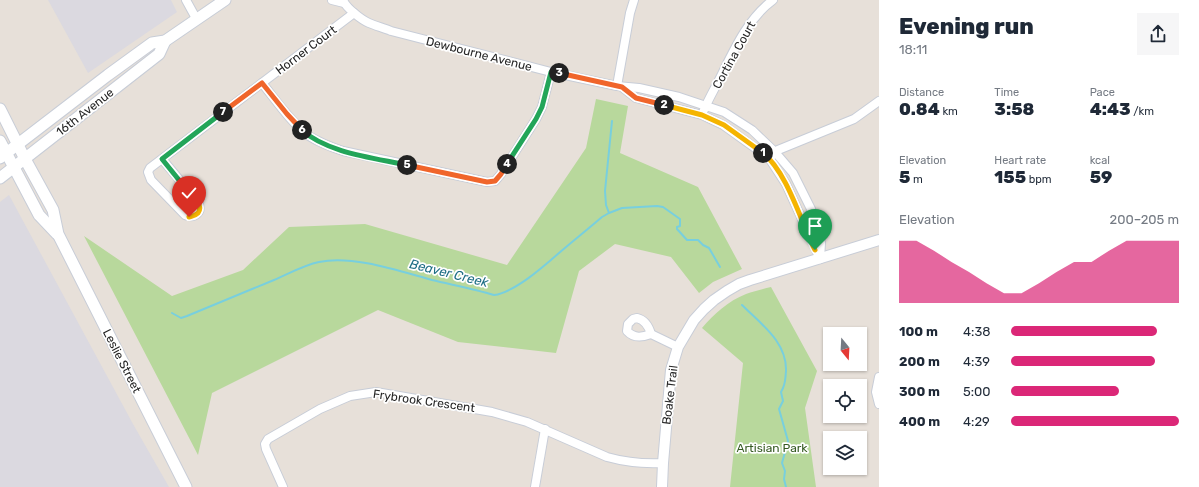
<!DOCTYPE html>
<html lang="en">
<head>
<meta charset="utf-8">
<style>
  body { margin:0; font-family:Rubik,sans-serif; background:#f6f6f7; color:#1f2937; height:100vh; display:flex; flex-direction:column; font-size:15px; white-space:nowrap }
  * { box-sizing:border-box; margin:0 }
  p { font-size:13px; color:#747a83 }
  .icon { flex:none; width:22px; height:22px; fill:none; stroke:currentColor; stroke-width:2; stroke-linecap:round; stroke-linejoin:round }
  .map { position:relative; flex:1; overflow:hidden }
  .sheet { display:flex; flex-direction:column; background:#fff; width:320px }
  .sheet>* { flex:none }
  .needle { width:26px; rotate:162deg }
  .tools { position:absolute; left:823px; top:327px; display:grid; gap:8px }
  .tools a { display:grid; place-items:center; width:44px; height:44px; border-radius:0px; background:#fff; box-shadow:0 1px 3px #0004; font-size:20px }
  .pin { position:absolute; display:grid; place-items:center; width:34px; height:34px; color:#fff; margin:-41px -17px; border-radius:50% 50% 50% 0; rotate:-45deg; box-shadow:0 0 4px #0007 }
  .pin .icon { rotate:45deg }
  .km { position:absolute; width:20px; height:20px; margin:-10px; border-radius:50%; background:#222; color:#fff; font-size:11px; line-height:20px; text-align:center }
  .round { display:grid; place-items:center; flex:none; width:42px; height:42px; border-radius:0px; background:#f6f6f7 }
  .head { display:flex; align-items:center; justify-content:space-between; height:68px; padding:0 20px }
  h1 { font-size:22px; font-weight:800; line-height:30px }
  .figures { display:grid; grid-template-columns:repeat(3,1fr); gap:6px; height:68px; padding:4px 20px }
  .figures div { display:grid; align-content:center }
  .figures b { font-size:17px; font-weight:800 }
  .figures small { font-size:11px; font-weight:400 }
  .figures p { font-size:11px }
  .chart { height:112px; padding:8px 20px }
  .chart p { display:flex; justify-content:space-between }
  .chart svg { width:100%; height:72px; margin-top:4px; fill:#db2777; opacity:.7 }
  ul { padding:0 20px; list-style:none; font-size:13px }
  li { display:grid; grid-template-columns:64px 48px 1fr; align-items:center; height:30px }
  li i { height:10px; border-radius:5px; background:#db2777 }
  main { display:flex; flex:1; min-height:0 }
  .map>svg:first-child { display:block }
  .industrial { fill:#dbd9e0 }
  .green { fill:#b8d89c }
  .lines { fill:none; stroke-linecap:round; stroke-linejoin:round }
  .stream { stroke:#78cfde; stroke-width:2 }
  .minor-casing { stroke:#c8cdd7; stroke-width:10 }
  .tertiary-casing { stroke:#c8cdd7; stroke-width:12 }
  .secondary-casing { stroke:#c8cdd7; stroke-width:13 }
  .minor { stroke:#fff; stroke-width:8 }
  .tertiary { stroke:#fff; stroke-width:10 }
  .secondary { stroke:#fff; stroke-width:11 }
  .split-1-casing { stroke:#fff; stroke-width:8 }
  .split-2-casing { stroke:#fff; stroke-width:8 }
  .split-3-casing { stroke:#fff; stroke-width:8 }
  .split-4-casing { stroke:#fff; stroke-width:8 }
  .split-5-casing { stroke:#fff; stroke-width:8 }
  .split-6-casing { stroke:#fff; stroke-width:8 }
  .split-7-casing { stroke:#fff; stroke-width:8 }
  .split-8-casing { stroke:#fff; stroke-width:8 }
  .split-9-casing { stroke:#fff; stroke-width:8 }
  .split-1 { stroke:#f5b400; stroke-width:5 }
  .split-2 { stroke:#f5b400; stroke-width:5 }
  .split-3 { stroke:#f0652b; stroke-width:5 }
  .split-4 { stroke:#22a559; stroke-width:5 }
  .split-5 { stroke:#f0652b; stroke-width:5 }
  .split-6 { stroke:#22a559; stroke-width:5 }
  .split-7 { stroke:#f0652b; stroke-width:5 }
  .split-8 { stroke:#22a559; stroke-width:5 }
  .split-9 { stroke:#f5b400; stroke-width:5 }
  .labels { text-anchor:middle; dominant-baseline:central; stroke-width:3.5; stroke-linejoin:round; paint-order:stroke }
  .street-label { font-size:12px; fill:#262626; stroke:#fff }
  .park-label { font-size:12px; fill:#345921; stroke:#fff }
  .water-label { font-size:13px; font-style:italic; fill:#1d6d84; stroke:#fff }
</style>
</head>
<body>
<main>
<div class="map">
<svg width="879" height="487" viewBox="0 0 879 487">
  <rect width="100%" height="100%" fill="#e7e0d9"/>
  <g class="industrial">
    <path d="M48 0H171L177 12 88 73Z"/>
    <path d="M9 195 133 424 169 487H0V202Z"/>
  </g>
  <g class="green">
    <path d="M596 99 628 106 620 153 698 187 742 269 713 282 699 293 671 257 615 244 579 271 556 353 458 342 378 310 212 393 198 455 84 236 172 296 243 270 289 227 365 224 507 265 586 148Z"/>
    <path d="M771 287 817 371 805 408 816 487H730L743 363 702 328C714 314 728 301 746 294 754 291 763 289 771 287Z"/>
  </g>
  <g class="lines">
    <g class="stream">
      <path d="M609 213 606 205 605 191 612 121"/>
      <path d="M742 305C761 324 787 342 786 371 785 380 786 384 781 392L783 401 779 409 788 441 782 463 785 471 784 479 786 487"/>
      <path d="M172 313 181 318 187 316C216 304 245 292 274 280 288 274 304 265 319 262 353 255 399 271 432 280 453 285 474 289 494 295 515 292 543 267 559 253 573 241 588 229 602 217L609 213 622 208 657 206 663 207 680 219V226L677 227V229L687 240H698L703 245 709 248 720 267"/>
    </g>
    <g class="minor-casing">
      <g id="minor">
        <path d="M186 0 197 20"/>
        <path d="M332 0 344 3"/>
        <path d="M343 0C346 8 362 20 369 23 376 26 384 28 391 31L551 72 617 86 639 88 679 97 724 112 752 130 775 152 793 173 811 209 821 243 820 259"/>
        <path d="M262 83C275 99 292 124 309 136 320 143 331 147 343 151L487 182 495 181 501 174 536 119 542 107 551 72"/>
        <path d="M617 86 630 13 634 0"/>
        <path d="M622 87 636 98 702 115 723 125 769 158 786 184 820 259"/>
        <path d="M704 110C708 100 714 90 719 80 733 52 747 19 773 0"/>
        <path d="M772 156 778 150 854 119 879 101"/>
        <path d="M162 159 198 202C203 212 195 219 185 215L151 180 148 172 150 168 354 13"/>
        <path d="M637 318C645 320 649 327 651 334 643 337 634 339 627 331L628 324 633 319Z"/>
        <path d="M651 334 678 347"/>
        <path d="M879 377 876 392 879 404"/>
        <path d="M283 487 266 449 265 444 268 439 320 409 350 396 376 392 492 412 527 422 607 457C625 462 644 464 663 463"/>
        <path d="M535 487 545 429"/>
      </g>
    </g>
    <g class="tertiary-casing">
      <path id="tertiary" d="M662 487 663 463 671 370 678 347 694 320 704 309 714 300 727 291 739 284 750 280 879 240"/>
    </g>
    <g class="secondary-casing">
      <g id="secondary">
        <path d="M0 109 25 159 53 210 58 234 186 487"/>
        <path d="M0 141 39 215 57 234"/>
        <path d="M0 158 108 75 152 43 165 41 225 0"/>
        <path d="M0 178 159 54 165 41"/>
      </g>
    </g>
    <use href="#minor" class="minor"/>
    <use href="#tertiary" class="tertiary"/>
    <use href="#secondary" class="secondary"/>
  </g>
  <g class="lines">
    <g class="split-1-casing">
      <path id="split-1" d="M763 153C787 172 801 222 815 250"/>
    </g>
    <g class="split-2-casing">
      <path id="split-2" d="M664 105 702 115 724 125 763 153"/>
    </g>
    <g class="split-3-casing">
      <path id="split-3" d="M559 73 622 87 636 98 664 105"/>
    </g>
    <g class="split-4-casing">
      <path id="split-4" d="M507 164 536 119 542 107 551 72 559 73"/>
    </g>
    <g class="split-5-casing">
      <path id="split-5" d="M407 165 487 182 495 181 501 174 507 164"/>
    </g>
    <g class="split-6-casing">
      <path id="split-6" d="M302 130C327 153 375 158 407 165"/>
    </g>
    <g class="split-7-casing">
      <path id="split-7" d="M223 112 262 83 287 114 302 130"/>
    </g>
    <g class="split-8-casing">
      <path id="split-8" d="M183 185 162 159 223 112"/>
    </g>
    <g class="split-9-casing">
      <path id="split-9" d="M183 185C189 192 205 204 198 213 195 216 193 216 189 217"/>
    </g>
    <use href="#split-1" class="split-1"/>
    <use href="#split-2" class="split-2"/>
    <use href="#split-3" class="split-3"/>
    <use href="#split-4" class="split-4"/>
    <use href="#split-5" class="split-5"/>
    <use href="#split-6" class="split-6"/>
    <use href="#split-7" class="split-7"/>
    <use href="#split-8" class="split-8"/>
    <use href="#split-9" class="split-9"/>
  </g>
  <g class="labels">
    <g class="street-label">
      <text transform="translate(306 50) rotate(-37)">Horner Court</text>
      <text transform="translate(479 54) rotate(14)">Dewbourne Avenue</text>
      <text transform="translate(734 55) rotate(-61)">Cortina Court</text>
      <text transform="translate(85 112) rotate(-38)">16th Avenue</text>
      <text transform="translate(122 361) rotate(63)">Leslie Street</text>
      <text transform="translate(670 395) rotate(-83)">Boake Trail</text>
      <text transform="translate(424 401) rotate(8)">Frybrook Crescent</text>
    </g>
    <g class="park-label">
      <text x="772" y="448">Artisian Park</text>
    </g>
    <g class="water-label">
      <text transform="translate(449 273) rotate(14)">Beaver Creek</text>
    </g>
  </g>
</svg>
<div class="tools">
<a><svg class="needle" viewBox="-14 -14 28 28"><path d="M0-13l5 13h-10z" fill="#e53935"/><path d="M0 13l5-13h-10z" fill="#747a83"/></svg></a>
<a><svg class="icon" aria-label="locate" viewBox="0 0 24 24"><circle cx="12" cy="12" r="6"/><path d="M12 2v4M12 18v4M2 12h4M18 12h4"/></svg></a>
<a><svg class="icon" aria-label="layers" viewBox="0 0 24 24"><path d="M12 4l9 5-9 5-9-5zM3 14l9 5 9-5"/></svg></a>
</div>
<div class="pin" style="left:815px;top:250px;background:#1e9e55"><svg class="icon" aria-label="arrive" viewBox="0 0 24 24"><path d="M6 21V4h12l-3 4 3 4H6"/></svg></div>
<div class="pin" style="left:189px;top:217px;background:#d93025"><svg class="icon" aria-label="check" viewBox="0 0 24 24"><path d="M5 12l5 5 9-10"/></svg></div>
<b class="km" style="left:763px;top:153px">1</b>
<b class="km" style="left:664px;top:105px">2</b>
<b class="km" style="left:559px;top:73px">3</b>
<b class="km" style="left:507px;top:164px">4</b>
<b class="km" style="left:407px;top:165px">5</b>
<b class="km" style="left:302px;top:130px">6</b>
<b class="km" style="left:223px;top:112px">7</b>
</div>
<section class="sheet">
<div class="head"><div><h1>Evening run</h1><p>18:11</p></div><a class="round"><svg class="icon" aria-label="share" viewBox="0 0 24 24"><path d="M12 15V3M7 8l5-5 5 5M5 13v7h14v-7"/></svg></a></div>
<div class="figures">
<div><p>Distance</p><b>0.84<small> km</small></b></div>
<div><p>Time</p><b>3:58</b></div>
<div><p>Pace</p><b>4:43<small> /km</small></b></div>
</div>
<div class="figures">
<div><p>Elevation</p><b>5<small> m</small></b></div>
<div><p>Heart rate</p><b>155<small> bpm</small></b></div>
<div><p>kcal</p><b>59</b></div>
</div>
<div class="chart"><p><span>Elevation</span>200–205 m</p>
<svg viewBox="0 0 160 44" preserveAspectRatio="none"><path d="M0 44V6L10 6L20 12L30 19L40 25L50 32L60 38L70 38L80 32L90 25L100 19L110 19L120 12L130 6L140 6L150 6L160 6V44z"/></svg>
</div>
<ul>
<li><b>100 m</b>4:38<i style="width:87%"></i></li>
<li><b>200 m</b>4:39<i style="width:86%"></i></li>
<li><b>300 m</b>5:00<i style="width:64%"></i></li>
<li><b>400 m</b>4:29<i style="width:100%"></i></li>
</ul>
</section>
</main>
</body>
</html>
